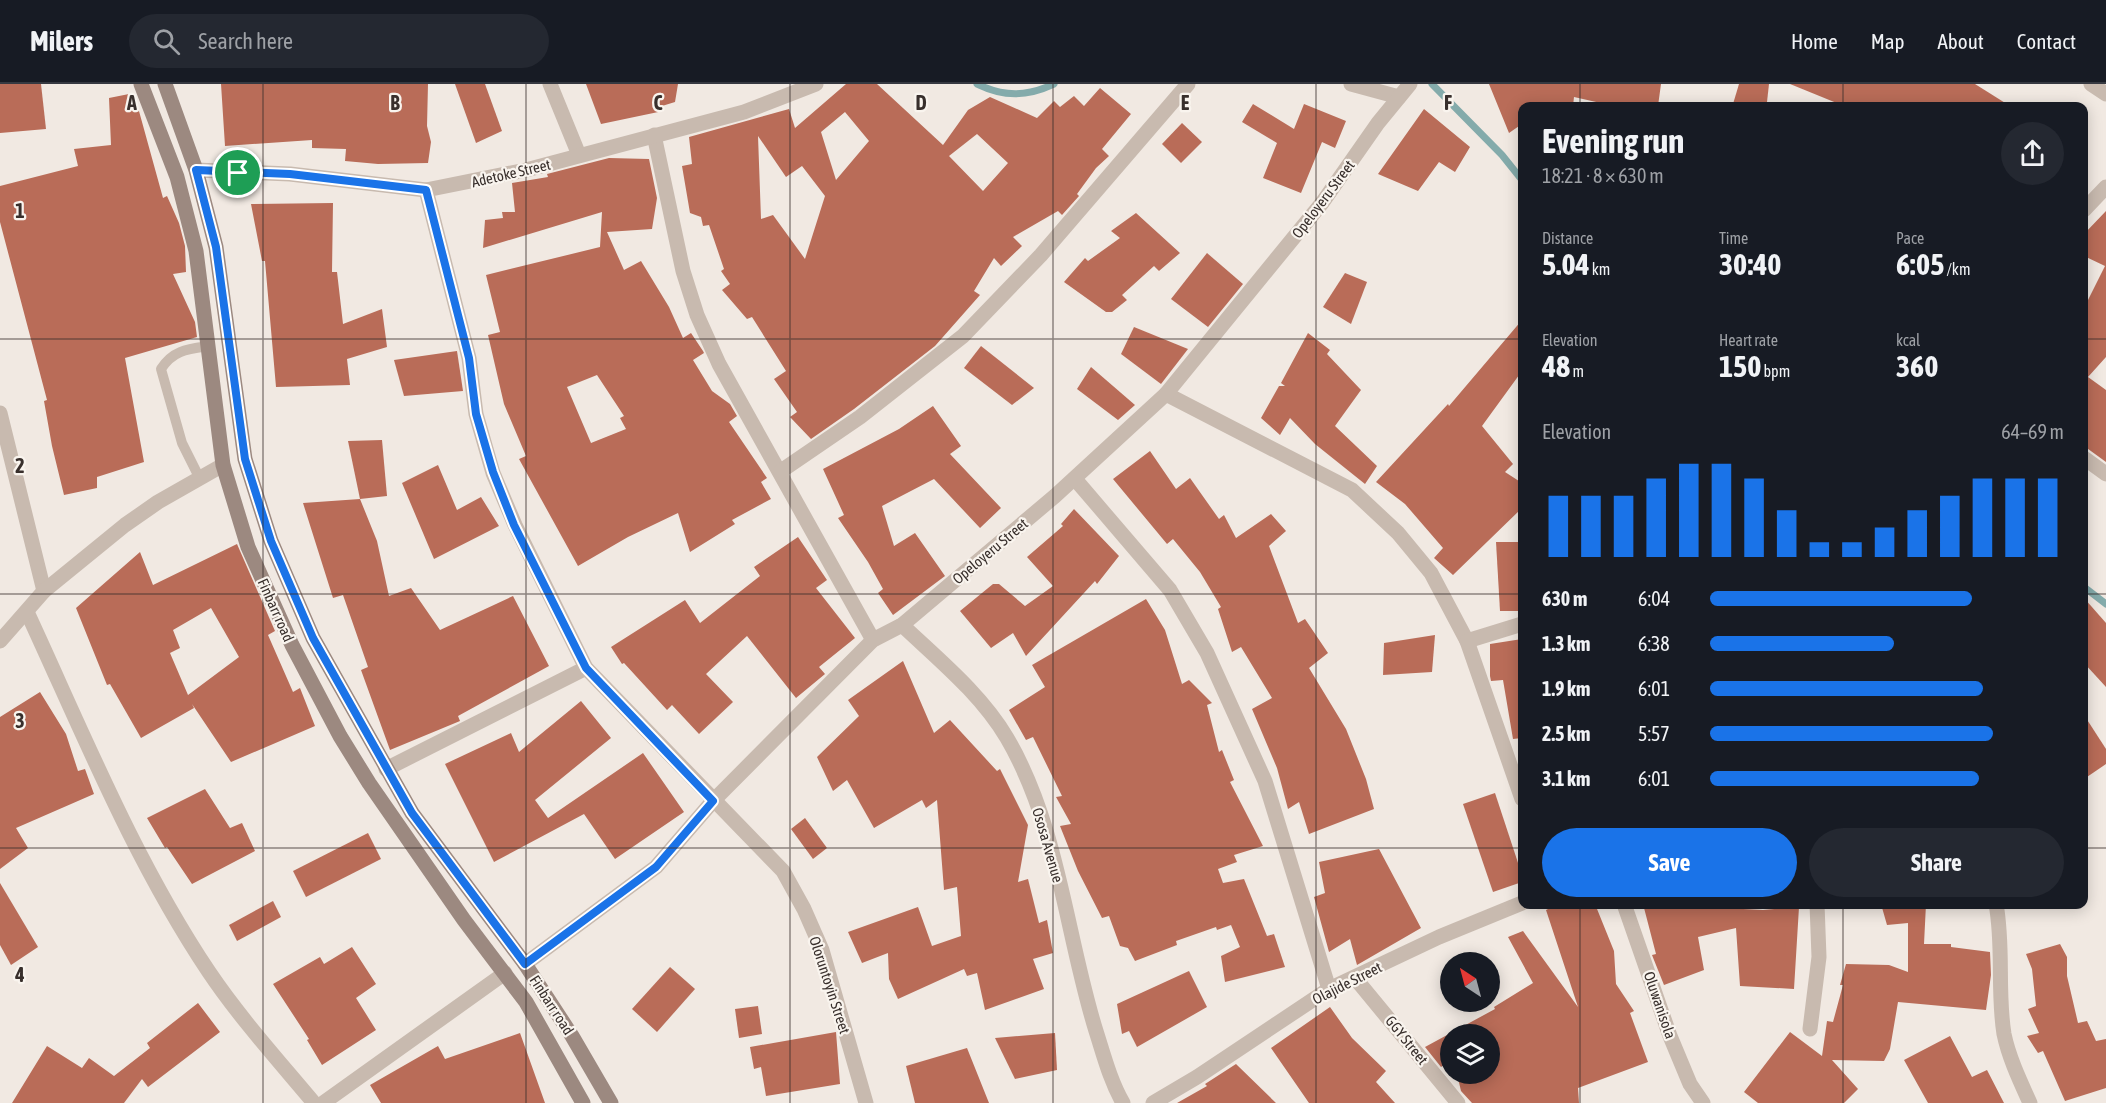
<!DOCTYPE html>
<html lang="en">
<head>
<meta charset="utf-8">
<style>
  body { margin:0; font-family:"Asap Condensed",sans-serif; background:#242831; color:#f1f3f6; height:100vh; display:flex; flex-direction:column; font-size:22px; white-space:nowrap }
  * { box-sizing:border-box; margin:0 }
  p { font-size:20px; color:#9ea1a6 }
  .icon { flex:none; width:33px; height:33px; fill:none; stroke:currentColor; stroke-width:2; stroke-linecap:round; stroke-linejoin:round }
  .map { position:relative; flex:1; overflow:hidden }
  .panel { position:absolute; left:1518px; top:18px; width:570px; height:807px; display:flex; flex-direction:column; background:#171b24; border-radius:12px; box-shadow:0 3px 15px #0003 }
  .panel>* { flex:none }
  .needle { width:39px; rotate:324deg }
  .fabs { position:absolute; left:1440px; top:868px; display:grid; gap:12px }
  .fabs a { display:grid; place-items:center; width:60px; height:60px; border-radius:50%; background:#171b24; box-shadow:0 3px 15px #0003; font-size:30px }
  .pin { position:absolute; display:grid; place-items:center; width:51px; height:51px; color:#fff; margin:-26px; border:3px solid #fff; border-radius:50%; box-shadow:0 2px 6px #0007 }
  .round { display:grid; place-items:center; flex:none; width:63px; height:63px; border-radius:32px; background:#242831 }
  .head { display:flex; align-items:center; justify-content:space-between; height:102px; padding:0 24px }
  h1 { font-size:33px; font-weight:700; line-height:45px }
  .stats { display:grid; grid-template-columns:repeat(3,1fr); gap:9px; height:102px; padding:6px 24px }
  .stats div { display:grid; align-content:center }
  .stats b { font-size:30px; font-weight:700 }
  .stats small { font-size:16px; font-weight:400 }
  .stats p { font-size:16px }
  .chart { height:168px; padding:12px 24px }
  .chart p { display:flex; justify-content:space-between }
  .chart svg { width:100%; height:108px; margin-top:6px; stroke:#1a73e8; stroke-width:6 }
  .cta { display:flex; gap:12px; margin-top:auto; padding:12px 24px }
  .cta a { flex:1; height:69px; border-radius:36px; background:#1a73e8; color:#fff; font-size:24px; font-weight:700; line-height:69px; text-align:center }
  .cta a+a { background:#242831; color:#f1f3f6 }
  ul { padding:0 24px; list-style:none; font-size:20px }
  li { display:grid; grid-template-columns:96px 72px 1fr; align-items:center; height:45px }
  li i { height:15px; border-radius:8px; background:#1a73e8 }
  header { display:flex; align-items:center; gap:36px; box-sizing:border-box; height:84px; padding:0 30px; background:#171b24; border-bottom:2px solid #363941 }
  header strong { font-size:28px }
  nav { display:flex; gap:33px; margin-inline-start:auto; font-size:21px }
  .search { width:420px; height:54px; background:#242831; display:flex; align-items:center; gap:15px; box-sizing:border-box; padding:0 21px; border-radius:33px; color:#9ea1a6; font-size:22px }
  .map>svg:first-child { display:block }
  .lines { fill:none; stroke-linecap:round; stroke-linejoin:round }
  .stream { stroke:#84abab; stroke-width:7 }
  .building { fill:#b96c58; fill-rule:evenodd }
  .lane { stroke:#c8baaf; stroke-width:10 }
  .street { stroke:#c8baaf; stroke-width:15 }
  .secondary { stroke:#9c8980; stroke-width:15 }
  .route-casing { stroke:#fff; stroke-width:12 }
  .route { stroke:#1a73e8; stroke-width:8 }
  .grid { fill:none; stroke:#382f2c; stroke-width:1.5; stroke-opacity:0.55 }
  .labels { text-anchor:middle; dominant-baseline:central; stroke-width:4.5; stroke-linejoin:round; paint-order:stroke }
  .street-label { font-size:15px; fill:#382f2c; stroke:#f9f4ee }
  .grid-label { font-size:20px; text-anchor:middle; font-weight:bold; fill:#382f2c; stroke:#f9f4ee; stroke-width:4.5; stroke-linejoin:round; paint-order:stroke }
</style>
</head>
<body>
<header>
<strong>Milers</strong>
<div class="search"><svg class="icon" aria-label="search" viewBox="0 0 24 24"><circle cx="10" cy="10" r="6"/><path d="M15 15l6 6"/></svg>Search here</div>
<nav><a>Home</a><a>Map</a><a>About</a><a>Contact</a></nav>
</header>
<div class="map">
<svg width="2106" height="1019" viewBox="0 0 2106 1019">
  <rect width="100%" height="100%" fill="#f1e9e2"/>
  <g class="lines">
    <g class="stream">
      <path d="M977 0C1004 13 1026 13 1054 0"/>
      <path d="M1432 0 1502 71 1522 96"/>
      <path d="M2084 503 2106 520"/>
    </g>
  </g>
  <g class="building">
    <path d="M0 0H41L46 45 0 49Z"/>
    <path d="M221 0H428L427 42 431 58 428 79 378 80 345 77 346 65 312 64V56L225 62Z"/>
    <path d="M455 0H485L502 47 476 59Z"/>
    <path d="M586 0H678L675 18 662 22 663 27 601 40Z"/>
    <path d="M846 0H877L943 61 968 26 990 13 1037 34 1054 17 1060 23 1074 12 1084 22 1100 4 1131 30 1102 65 1109 72 1096 84 1077 110 1079 112 1062 131 1058 127 1013 153 1022 162 1001 182 994 174 974 207 980 211 935 262 854 325 811 355 790 333 797 328 774 295 786 287 752 233 747 235 722 206 730 200 721 187 724 185 709 141 703 142 701 133 690 129 682 82 692 80 689 53 789 25 795 44ZM845 28 869 57 836 96 821 48ZM977 50 1008 79 983 107 949 72ZM758 52 786 93 802 82 825 112 805 175 773 131 761 135Z"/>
    <path d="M1489 0H1661L1658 22H1614L1574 13 1573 22H1522V40L1509 49Z"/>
    <path d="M1739 0H1769L1767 18 1733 20Z"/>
    <path d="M1790 0H1975L2010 22H1844Z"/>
    <path d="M134 9 163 114 167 112 179 139 185 162 186 188 173 190 195 238 197 253 125 274 144 378 97 393V404L64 411 52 362 44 317 47 316 0 138V102L78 82 74 65 111 61 109 14Z"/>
    <path d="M1253 20 1294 45 1304 20 1346 37 1335 64 1322 58 1301 109 1263 94 1277 59 1242 38Z"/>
    <path d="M1424 25 1470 63 1455 88 1439 78 1418 107 1378 90Z"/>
    <path d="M1182 39 1202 58 1181 79 1162 60Z"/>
    <path d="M609 74 649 75 657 114 652 145 607 148 624 186 641 177 669 223 683 254 691 249 703 267 704 269 693 276 712 307 730 320 737 332 729 338 767 394 761 398 771 415 732 436 735 440 690 468 678 429 628 453 578 482 519 375 526 372 504 320 488 251 500 248 486 191 600 163 602 128 483 164 485 136 503 134 502 128H515L512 99 548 93 547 90ZM597 291 624 332 620 334 626 345 591 359 567 303Z"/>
    <path d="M333 119 332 188H337L343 240 382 225 387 263 347 275 350 301 276 303 265 177H262L251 120Z"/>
    <path d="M2106 127V273L2088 293 2106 306V378L2084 362V224L2105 182 2084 172V150Z"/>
    <path d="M1136 129 1180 169 1159 187 1154 182 1122 211 1127 216 1112 228H1106L1064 198 1085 174 1088 177 1120 154 1111 147Z"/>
    <path d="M1207 169 1243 200 1208 243 1171 215Z"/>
    <path d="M1345 189 1367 198 1351 240 1323 223Z"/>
    <path d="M1522 236V287L1482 342 1513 380 1505 388 1522 399V424L1453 491 1434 474 1443 464 1405 420 1376 398 1448 320 1449 322Z"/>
    <path d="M1134 243 1188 265 1161 300 1121 270Z"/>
    <path d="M1308 249 1330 266 1327 270 1361 306 1335 342 1377 382 1365 400 1315 360 1290 334 1280 351 1261 334 1279 302H1285L1281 299Z"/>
    <path d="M981 262 1034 304 1012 321 964 284Z"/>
    <path d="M457 267 463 307 404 312 394 276Z"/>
    <path d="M1091 283 1135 321 1118 336 1077 305Z"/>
    <path d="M933 322 961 362 950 370 1001 424 980 444 934 395 882 422 894 462 915 449 945 492 893 531 878 509 883 505 868 478 838 434 844 431 823 385 899 345Z"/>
    <path d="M382 356 387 412 360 415 348 357Z"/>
    <path d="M1150 367 1176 405 1190 394 1219 435 1224 431 1236 454 1271 430 1286 447 1269 462 1298 539 1305 535 1328 569 1309 584 1346 645 1366 695 1374 725 1309 750 1299 718 1288 725 1277 684 1252 625 1272 614 1241 563 1232 568 1218 525 1221 523 1200 488 1173 455 1167 460 1113 395Z"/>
    <path d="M438 381 457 426 481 413 499 442 434 475 402 399Z"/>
    <path d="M360 415 377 457 389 512 411 504 440 546 513 512 549 582 458 632 460 637 390 666 361 586 368 583 343 511 333 514 303 419Z"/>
    <path d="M1074 425 1119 472 1097 500 1095 497 1026 572 1013 549 991 564 960 527 993 500H999L1025 522 1053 502 1027 473 1063 442 1061 440Z"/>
    <path d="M798 453 827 496 816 504 855 554 819 583 825 590 796 614 747 552 706 590 733 618 699 650 672 621 667 626 624 579 622 580 611 563 685 516 700 539 760 492 754 483Z"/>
    <path d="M1496 458H1522V527H1500Z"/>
    <path d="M237 460 275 547 268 551 293 608 300 604 315 642 231 678 192 620 194 624 141 654 110 600 107 601 76 524 140 468 153 501ZM211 524 239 573 188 611 170 569 180 564 173 546Z"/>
    <path d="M2084 514 2106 539V603L2084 579Z"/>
    <path d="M1146 515 1165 546 1182 600 1189 596 1212 619 1207 621 1219 668 1222 666 1234 696 1230 698 1263 762 1234 771 1237 778 1218 785 1223 799 1244 795 1267 852 1274 850 1285 883 1225 898 1221 872 1240 863 1231 841 1217 846 1216 843 1176 857 1177 861 1135 877 1128 864 1120 862 1109 832 1102 834 1078 787 1060 742 1071 740 1056 713 1062 712 1033 653 1026 656 1009 626 1045 603 1032 581Z"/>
    <path d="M1435 551 1432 588 1383 591 1384 559Z"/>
    <path d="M1522 555V654L1513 655 1503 596 1491 597 1490 592V560Z"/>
    <path d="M903 577 934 649 950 636 997 687 1000 685 1028 741 1018 798 1028 795 1039 839 1047 836 1053 869 1033 875 1044 905 985 926 977 889 967 892 964 885 898 915 889 895 888 869 862 879 848 848 918 823 932 862 961 852 957 803 944 806 937 716 926 724 922 716 874 744 847 696 833 707 817 673 859 632 848 616Z"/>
    <path d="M40 608 66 650 78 687 85 685 94 710 16 744 28 764 0 785V633Z"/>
    <path d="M581 617 611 654 535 716 548 734 643 669 684 728 615 775 584 730 494 778 445 680 511 649 519 668Z"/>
    <path d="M2084 631 2106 665V680L2084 695Z"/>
    <path d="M205 705 230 744 242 739 255 767 192 800 167 763 165 764 147 734Z"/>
    <path d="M1495 709 1522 791V798L1493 808 1463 720Z"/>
    <path d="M805 734 827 764 813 775 791 745Z"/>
    <path d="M368 749 381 775 306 813 293 787Z"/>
    <path d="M1379 765 1421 844 1357 881 1350 855 1329 868 1314 813 1325 809 1319 778Z"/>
    <path d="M0 799 38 863 11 881 0 861Z"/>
    <path d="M273 817 281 833 237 857 229 841Z"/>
    <path d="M1558 820H1595L1614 867 1616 900 1634 927 1630 929 1648 978 1578 1004 1579 1019H1472L1461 1007 1457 990H1490V951H1450V977L1441 983 1425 963 1495 925 1494 923 1533 899 1508 853 1523 847 1578 923 1546 826Z"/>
    <path d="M1643 820H1703L1704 823 1763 826 1799 823 1794 905 1740 902 1736 844 1698 853 1704 886 1664 901 1652 871 1656 870Z"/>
    <path d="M1881 820H1926L1924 860H1951V863L1990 868 1991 891 1986 926 1898 918 1890 965 1884 977 1832 976 1858 1005 1844 1019H1758L1744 1008 1790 948 1822 972 1827 937 1833 938 1843 901H1840L1846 880 1889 881 1908 888V839L1887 841Z"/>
    <path d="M2060 860 2067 873V892L2078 939 2087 937 2096 957 2106 955V1004L2065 1017 2043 967 2038 969 2027 952 2039 949 2028 925 2036 922 2032 885 2026 870Z"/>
    <path d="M352 863 376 900 356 914 376 946 322 981 307 956 309 955 273 900 320 873 324 880Z"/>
    <path d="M670 883 695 905 657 948 632 925Z"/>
    <path d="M1189 887 1207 923 1137 963 1129 947 1122 950 1117 920Z"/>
    <path d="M198 919 220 948 148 1003 142 995 124 1019H12L47 962 82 984 89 974 114 992 150 964 147 959Z"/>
    <path d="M758 922 762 950 739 954 735 925Z"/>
    <path d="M1330 923 1352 954 1386 987 1376 998 1395 1019H1309L1271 964Z"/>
    <path d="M836 948 840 1000 766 1012 761 983 754 985 750 963Z"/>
    <path d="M520 949 545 1019H381L370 1001 438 962 445 975Z"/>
    <path d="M1055 949 1057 986 1015 995 995 954Z"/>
    <path d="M1950 952 1972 993 1987 986 2004 1019H1928L1904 976Z"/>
    <path d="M967 964 989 1019H915L906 982Z"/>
    <path d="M1236 980 1276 1019H1177L1207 1002 1205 1000Z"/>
  </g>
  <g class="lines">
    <path class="lane" d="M199 393 182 359 161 285C173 266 188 265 209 262"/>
    <g class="street">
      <path d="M550 0 579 71"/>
      <path d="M1351 0 1399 13"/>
      <path d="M2091 0 2106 10"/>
      <path d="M654 51 683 187 697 231 719 280 873 556"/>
      <path d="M196 86 290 90 426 106 526 86 744 28 816 0"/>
      <path d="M426 106 469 274 476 330 493 389 515 441 586 584 783 787 804 825 822 866 866 1019"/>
      <path d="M2084 126 2106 103"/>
      <path d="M1166 310 1352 406 1398 449 1431 489 1467 557 1522 715"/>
      <path d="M0 329 44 507"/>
      <path d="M2084 374 2106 390"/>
      <path d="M781 387 860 333 963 252 1041 171 1188 0"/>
      <path d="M1075 395 1170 506 1207 569 1265 697 1329 905"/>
      <path d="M27 528C83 649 134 776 209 888 240 934 278 976 314 1019"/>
      <path d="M902 541C939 576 981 610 1007 654 1059 743 1066 851 1096 947 1104 972 1110 996 1123 1019"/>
      <path d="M0 557 44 507 125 441 158 418 223 381"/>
      <path d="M1467 557 1522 540"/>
      <path d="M386 685 586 584"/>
      <path d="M1624 820 1670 952 1690 1000 1703 1019"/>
      <path d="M1996 820C2004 863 1997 907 2004 950 2009 974 2020 997 2030 1019"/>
      <path d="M525 880 656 783 713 717 873 556 902 541 1055 412 1166 310 1322 119 1378 39 1410 0"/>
      <path d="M1355 894 1458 1019"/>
      <path d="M1810 945 1819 873 1817 820"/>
      <path d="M323 1019 505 889"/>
      <path d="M1153 1019 1197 993 1329 905 1439 853 1522 819"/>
    </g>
    <g class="secondary">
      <path d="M141 0 177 93 196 167 223 381 248 463 292 561 340 652 369 699 464 836 526 918 583 1019"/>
      <path d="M165 0 196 86 216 163 245 375 271 457 313 554 412 729 525 880 572 952 611 1019"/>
    </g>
  </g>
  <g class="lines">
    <g class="route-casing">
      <path id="route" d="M196 86 290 90 426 106 469 274 476 330 493 388 514 441 586 584 713 717 656 783 525 880 412 729 313 554 271 457 245 375 216 163Z"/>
    </g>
    <use href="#route" class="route"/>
  </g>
  <path class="grid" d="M263 0V1019M526 0V1019M790 0V1019M1053 0V1019M1316 0V1019M1580 0V22M1843 0V22M0 255H1522M2084 255H2106M0 510H1522M2084 510H2106M0 764H1522M2084 764H2106M1580 820V1019M1843 820V1019"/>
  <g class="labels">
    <g class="street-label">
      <text transform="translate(511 89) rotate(-13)">Adetoke Street</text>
      <text transform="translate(1323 115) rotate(-53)">Opeloyeru Street</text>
      <text transform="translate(990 467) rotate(-40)">Opeloyeru Street</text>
      <text transform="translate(276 526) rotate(66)">Finbarr road</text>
      <text transform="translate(1048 761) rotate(74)">Ososa Avenue</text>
      <text transform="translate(1347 899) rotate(-27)">Olajide Street</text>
      <text transform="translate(830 901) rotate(72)">Oloruntoyin Street</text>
      <text transform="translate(552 921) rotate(57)">Finbarr road</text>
      <text transform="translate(1660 921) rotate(71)">Oluwanisola</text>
      <text transform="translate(1407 956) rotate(51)">GGY Street</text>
    </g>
  </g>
  <g class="grid-label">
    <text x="132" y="26">A</text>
    <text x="395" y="26">B</text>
    <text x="658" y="26">C</text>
    <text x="921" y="26">D</text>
    <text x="1185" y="26">E</text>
    <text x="1448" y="26">F</text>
    <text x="20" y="134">1</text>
    <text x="20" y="389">2</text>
    <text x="20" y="644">3</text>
    <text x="20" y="898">4</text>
  </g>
</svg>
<div class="fabs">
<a><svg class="needle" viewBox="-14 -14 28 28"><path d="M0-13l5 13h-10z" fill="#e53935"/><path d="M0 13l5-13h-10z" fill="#9ea1a6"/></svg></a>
<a><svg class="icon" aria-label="layers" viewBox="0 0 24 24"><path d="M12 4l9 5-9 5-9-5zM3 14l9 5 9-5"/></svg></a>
</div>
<div class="pin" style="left:238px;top:89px;background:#1e9e55"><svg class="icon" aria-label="arrive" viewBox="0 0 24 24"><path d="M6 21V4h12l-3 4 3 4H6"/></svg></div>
<section class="panel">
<div class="head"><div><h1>Evening run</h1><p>18:21 · 8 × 630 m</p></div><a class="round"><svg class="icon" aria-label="share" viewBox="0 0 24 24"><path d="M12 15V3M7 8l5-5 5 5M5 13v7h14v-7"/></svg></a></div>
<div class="stats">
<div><p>Distance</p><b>5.04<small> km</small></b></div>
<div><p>Time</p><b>30:40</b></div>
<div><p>Pace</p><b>6:05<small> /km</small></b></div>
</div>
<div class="stats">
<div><p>Elevation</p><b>48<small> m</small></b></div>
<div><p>Heart rate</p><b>150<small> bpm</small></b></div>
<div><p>kcal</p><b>360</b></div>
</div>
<div class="chart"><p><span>Elevation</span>64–69 m</p>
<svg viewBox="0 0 160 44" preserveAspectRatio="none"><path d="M5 44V19M15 44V19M25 44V19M35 44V12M45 44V6M55 44V6M65 44V12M75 44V25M85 44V38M95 44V38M105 44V32M115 44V25M125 44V19M135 44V12M145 44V12M155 44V12"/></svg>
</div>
<ul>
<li><b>630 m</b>6:04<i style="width:74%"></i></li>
<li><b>1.3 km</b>6:38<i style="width:52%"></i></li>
<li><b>1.9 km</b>6:01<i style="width:77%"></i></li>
<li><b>2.5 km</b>5:57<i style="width:80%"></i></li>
<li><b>3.1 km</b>6:01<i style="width:76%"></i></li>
</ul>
<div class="cta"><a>Save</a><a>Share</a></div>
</section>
</div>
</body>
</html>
